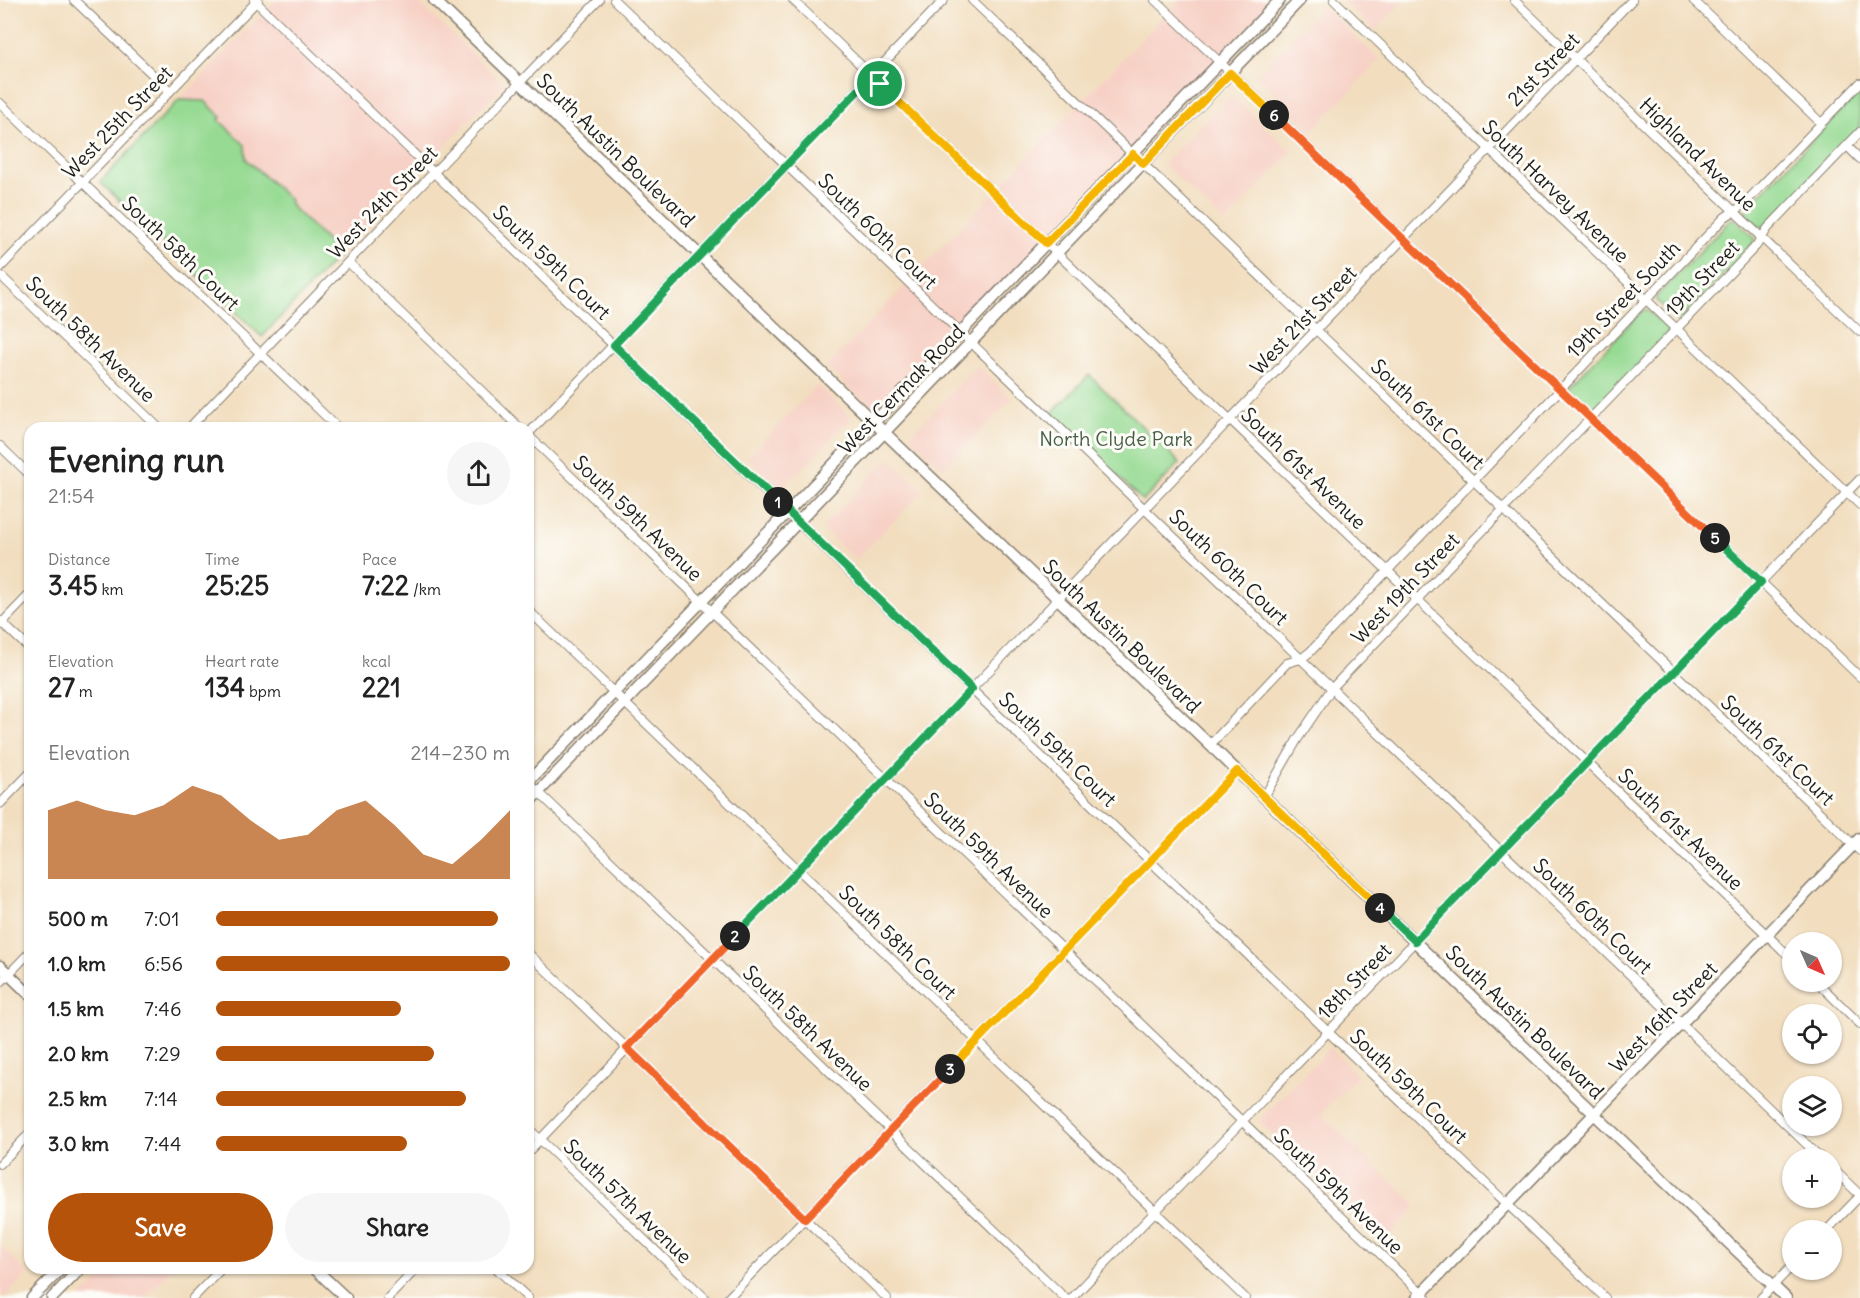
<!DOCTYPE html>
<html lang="en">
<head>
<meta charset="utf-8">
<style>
  body { margin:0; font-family:Delius,sans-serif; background:#f6f6f6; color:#222; height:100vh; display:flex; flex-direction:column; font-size:22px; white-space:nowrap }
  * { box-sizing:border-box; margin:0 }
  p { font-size:20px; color:#767676 }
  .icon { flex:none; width:33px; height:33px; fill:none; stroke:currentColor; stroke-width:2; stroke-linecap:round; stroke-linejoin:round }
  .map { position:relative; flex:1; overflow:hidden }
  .details { position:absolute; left:24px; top:422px; width:510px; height:852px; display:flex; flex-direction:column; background:#fff; border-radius:18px; box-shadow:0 2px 4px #0004 }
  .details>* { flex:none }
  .needle { width:39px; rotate:135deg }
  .controls { position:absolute; left:1782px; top:932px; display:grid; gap:12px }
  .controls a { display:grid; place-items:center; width:60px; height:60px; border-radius:50%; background:#fff; box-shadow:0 2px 4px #0004; font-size:30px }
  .pin { position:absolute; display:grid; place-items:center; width:51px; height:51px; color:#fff; margin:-26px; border:3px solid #fff; border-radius:50%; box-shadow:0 2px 6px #0007 }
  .km { position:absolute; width:30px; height:30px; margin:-15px; border-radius:50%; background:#222; color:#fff; font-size:16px; line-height:30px; text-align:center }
  .round { display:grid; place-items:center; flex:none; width:63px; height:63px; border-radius:32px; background:#f6f6f6 }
  .summary { display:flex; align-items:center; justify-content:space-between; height:102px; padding:0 24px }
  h1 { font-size:33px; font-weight:700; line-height:45px }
  .stats { display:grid; grid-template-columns:repeat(3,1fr); gap:9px; height:102px; padding:6px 24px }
  .stats div { display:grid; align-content:center }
  .stats b { font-size:26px; font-weight:700 }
  .stats small { font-size:16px; font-weight:400 }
  .stats p { font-size:16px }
  .chart { height:168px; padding:12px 24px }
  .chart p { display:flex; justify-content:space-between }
  .chart svg { width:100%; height:108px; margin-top:6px; fill:#b45309; opacity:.7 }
  .primary-button { display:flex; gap:12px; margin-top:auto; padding:12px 24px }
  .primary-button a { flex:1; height:69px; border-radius:36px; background:#b45309; color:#fff; font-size:24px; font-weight:700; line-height:69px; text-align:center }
  .primary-button a+a { background:#f6f6f6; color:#222 }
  ul { padding:0 24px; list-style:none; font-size:20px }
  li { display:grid; grid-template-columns:96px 72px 1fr; align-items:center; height:45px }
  li i { height:15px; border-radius:8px; background:#b45309 }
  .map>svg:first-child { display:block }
  .built { fill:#f7d1c6 }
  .green { fill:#96da93; stroke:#597b58; stroke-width:1.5 }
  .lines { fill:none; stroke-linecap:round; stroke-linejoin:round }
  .street-casing { stroke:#877d6e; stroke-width:10 }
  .secondary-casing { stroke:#877d6e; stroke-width:13 }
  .street { stroke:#fff; stroke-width:8 }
  .secondary { stroke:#fff; stroke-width:10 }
  .split-1-casing { stroke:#fff; stroke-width:12 }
  .split-2-casing { stroke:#fff; stroke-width:12 }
  .split-3-casing { stroke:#fff; stroke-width:12 }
  .split-4-casing { stroke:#fff; stroke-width:12 }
  .split-5-casing { stroke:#fff; stroke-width:12 }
  .split-6-casing { stroke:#fff; stroke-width:12 }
  .split-7-casing { stroke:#fff; stroke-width:12 }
  .split-1 { stroke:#22a559; stroke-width:8 }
  .split-2 { stroke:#22a559; stroke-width:8 }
  .split-3 { stroke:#f0652b; stroke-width:8 }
  .split-4 { stroke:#f5b400; stroke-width:8 }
  .split-5 { stroke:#22a559; stroke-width:8 }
  .split-6 { stroke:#f0652b; stroke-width:8 }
  .split-7 { stroke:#f5b400; stroke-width:8 }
  .labels { text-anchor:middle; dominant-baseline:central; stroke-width:6; stroke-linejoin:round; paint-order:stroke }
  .street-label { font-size:20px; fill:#1c1c1c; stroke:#fdfcf7 }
  .park-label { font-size:20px; fill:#475e46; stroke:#fdfcf7 }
</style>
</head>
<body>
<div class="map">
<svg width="1860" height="1298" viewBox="0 0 1860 1298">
  <rect width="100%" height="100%" fill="#fdfcf7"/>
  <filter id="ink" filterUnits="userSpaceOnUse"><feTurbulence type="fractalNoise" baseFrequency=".0167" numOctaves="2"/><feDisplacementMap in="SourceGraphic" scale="12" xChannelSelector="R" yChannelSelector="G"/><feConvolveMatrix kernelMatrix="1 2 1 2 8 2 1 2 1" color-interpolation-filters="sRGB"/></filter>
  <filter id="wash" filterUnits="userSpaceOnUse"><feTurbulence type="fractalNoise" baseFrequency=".008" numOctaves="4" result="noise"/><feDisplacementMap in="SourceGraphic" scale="24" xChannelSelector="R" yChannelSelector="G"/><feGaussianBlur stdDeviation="1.35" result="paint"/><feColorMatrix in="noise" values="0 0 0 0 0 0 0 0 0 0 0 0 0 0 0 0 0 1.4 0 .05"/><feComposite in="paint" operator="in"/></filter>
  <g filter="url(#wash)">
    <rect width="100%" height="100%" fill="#f2debf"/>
    <g class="built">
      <path d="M276 0H416L504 84 262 337 100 182Z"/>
      <path d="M1179 0H1274L877 414 827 367Z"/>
      <path d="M1341 0H1405L1375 31Z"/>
      <path d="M1323 6 1380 60 1312 131 1256 76Z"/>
      <path d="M1231 94 1292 152 1225 223 1163 164Z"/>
      <path d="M977 366 1012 399 944 469 910 436Z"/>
      <path d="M817 385 850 416V419L781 490 748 457Z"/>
      <path d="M889 458 923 491 856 560 822 528Z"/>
      <path d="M1330 1048 1357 1075 1321 1114 1417 1206 1385 1241 1258 1121Z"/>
      <path d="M0 1247 28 1273 4 1298 0 1294Z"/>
      <path d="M110 1268H173L144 1298H80Z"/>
    </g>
    <g class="green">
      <path d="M1860 91V128L1766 226 1760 227 1746 215 1745 210Z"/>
      <path d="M179 100 205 101 221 117 219 120 245 145 246 159 289 199 291 206 340 254 262 337 100 182Z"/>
      <path d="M1731 219H1734L1754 237V243L1680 320 1677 321 1656 300V297Z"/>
      <path d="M1647 310 1668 329V334L1594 409 1590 410 1570 391V386L1642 311Z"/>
      <path d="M1089 375 1180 463 1143 501 1052 413Z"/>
    </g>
  </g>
  <g filter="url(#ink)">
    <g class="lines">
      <g class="street-casing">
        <g id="street">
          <path d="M74 0 170 91"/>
          <path d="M254 0 1605 1298"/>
          <path d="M614 0 1821 1158"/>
          <path d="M793 0 1792 959"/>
          <path d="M972 0 1860 851"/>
          <path d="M1155 0 1860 677"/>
          <path d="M1334 0 1860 505"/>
          <path d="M1514 0 1860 332"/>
          <path d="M1693 0 1821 123"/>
          <path d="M0 103 338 428"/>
          <path d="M1847 146 1860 159"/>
          <path d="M348 262 520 428"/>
          <path d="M0 268 258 0"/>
          <path d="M0 275 159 428"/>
          <path d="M189 428 599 0"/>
          <path d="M528 434 944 0"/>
          <path d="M528 435 1426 1298"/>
          <path d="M0 446 30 475"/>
          <path d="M528 610 1245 1298"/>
          <path d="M0 621 30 649"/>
          <path d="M0 625 30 594"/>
          <path d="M1210 745 1287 663 1301 659 1310 652 1725 217 1742 206 1860 83"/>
          <path d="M528 782 1065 1298"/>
          <path d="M1264 797 1297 740 1332 688 1756 246 1768 228 1860 132"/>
          <path d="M0 804 30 773"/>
          <path d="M528 953 887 1298"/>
          <path d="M1816 981 1860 1024"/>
          <path d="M0 983 30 952"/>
          <path d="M528 1128 705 1298"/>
          <path d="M528 1152 1632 0"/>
          <path d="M0 1164 30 1133"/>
          <path d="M1832 1168 1860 1195"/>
          <path d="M1827 1230 1860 1196"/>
          <path d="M496 1268 528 1298"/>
          <path d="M193 1298 222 1268"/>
          <path d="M388 1298 417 1268"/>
          <path d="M728 1298 1237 771"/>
          <path d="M1072 1298 1860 479"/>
          <path d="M1761 1298 1792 1266"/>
        </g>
      </g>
      <g class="secondary-casing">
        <g id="secondary">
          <path d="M434 0 1786 1298"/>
          <path d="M528 782 1280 0"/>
          <path d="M528 803 1300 0"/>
          <path d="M0 966 30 995"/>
          <path d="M314 1268 346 1298"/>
          <path d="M32 1298 62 1268"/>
          <path d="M52 1298 81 1268"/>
          <path d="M1417 1298 1860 838"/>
        </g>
      </g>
      <use href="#street" class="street"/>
      <use href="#secondary" class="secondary"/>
    </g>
  </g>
  <g class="lines" filter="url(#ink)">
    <g class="split-1-casing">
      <path id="split-1" d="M778 502 614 345 872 76 880 84"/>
    </g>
    <g class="split-2-casing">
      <path id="split-2" d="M735 936 972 689 778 502"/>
    </g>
    <g class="split-3-casing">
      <path id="split-3" d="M735 936 627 1048 805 1219 950 1069"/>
    </g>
    <g class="split-4-casing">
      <path id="split-4" d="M950 1069 1237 771 1380 908"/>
    </g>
    <g class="split-5-casing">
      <path id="split-5" d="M1380 908 1415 941 1761 582 1715 538"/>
    </g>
    <g class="split-6-casing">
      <path id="split-6" d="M1274 115 1715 538"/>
    </g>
    <g class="split-7-casing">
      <path id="split-7" d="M880 84 1046 243 1133 154 1143 164 1230 73 1274 115"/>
    </g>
    <use href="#split-1" class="split-1"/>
    <use href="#split-2" class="split-2"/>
    <use href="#split-3" class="split-3"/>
    <use href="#split-4" class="split-4"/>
    <use href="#split-5" class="split-5"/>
    <use href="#split-6" class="split-6"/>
    <use href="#split-7" class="split-7"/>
  </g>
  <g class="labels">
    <g class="street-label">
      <text transform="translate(1543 69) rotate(-46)">21st Street</text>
      <text transform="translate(117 122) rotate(-46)">West 25th Street</text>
      <text transform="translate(616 150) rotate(44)">South Austin Boulevard</text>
      <text transform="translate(1698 154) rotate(44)">Highland Avenue</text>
      <text transform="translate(1556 191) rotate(44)">South Harvey Avenue</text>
      <text transform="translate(382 202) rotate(-46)">West 24th Street</text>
      <text transform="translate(878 231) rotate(44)">South 60th Court</text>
      <text transform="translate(181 253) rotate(44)">South 58th Court</text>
      <text transform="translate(552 262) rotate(44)">South 59th Court</text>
      <text transform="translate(1702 278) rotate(-46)">19th Street</text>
      <text transform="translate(1623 299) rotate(-46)">19th Street South</text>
      <text transform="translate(1303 320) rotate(-46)">West 21st Street</text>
      <text transform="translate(91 339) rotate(44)">South 58th Avenue</text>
      <text transform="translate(901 389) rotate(-46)">West Cermak Road</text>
      <text transform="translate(1428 414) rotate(44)">South 61st Court</text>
      <text transform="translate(1304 468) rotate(44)">South 61st Avenue</text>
      <text transform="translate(638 518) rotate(44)">South 59th Avenue</text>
      <text transform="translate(1229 567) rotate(44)">South 60th Court</text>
      <text transform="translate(1405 588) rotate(-46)">West 19th Street</text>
      <text transform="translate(1122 636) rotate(44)">South Austin Boulevard</text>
      <text transform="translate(1058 749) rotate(44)">South 59th Court</text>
      <text transform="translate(1778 750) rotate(44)">South 61st Court</text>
      <text transform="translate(1681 829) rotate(44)">South 61st Avenue</text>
      <text transform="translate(989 855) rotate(44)">South 59th Avenue</text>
      <text transform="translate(1593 916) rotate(44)">South 60th Court</text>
      <text transform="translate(898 942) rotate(44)">South 58th Court</text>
      <text transform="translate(1354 981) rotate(-46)">18th Street</text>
      <text transform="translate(1663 1017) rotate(-46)">West 16th Street</text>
      <text transform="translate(1525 1022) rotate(44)">South Austin Boulevard</text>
      <text transform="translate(808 1028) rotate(44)">South 58th Avenue</text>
      <text transform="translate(1409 1086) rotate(44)">South 59th Court</text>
      <text transform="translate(1339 1191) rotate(44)">South 59th Avenue</text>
      <text transform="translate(628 1201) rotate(44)">South 57th Avenue</text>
    </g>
    <g class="park-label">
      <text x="1116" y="438">North Clyde Park</text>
    </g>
  </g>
</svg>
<div class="controls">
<a><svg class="needle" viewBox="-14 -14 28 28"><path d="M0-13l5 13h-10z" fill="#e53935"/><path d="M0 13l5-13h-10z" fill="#767676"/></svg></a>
<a><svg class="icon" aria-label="locate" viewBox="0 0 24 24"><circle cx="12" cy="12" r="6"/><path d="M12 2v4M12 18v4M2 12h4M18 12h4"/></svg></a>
<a><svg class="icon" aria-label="layers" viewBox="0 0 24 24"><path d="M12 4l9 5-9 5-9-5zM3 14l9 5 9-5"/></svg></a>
<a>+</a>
<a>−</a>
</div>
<div class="pin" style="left:880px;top:84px;background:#1e9e55"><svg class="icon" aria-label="arrive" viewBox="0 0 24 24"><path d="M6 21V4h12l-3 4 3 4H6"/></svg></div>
<b class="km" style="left:778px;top:502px">1</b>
<b class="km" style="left:735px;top:936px">2</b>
<b class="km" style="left:950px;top:1069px">3</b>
<b class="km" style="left:1380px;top:908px">4</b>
<b class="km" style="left:1715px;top:538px">5</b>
<b class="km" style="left:1274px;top:115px">6</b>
<section class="details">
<div class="summary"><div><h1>Evening run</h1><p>21:54</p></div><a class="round"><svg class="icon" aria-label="share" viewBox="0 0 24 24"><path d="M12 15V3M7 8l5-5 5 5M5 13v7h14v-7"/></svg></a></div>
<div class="stats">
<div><p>Distance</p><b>3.45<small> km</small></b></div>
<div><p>Time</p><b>25:25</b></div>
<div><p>Pace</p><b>7:22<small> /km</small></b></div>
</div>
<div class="stats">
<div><p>Elevation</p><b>27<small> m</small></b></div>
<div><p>Heart rate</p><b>134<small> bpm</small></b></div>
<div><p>kcal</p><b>221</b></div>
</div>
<div class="chart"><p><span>Elevation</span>214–230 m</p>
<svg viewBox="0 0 160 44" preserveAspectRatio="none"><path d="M0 44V16L10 12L20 16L30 18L40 14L50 6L60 10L70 20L80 28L90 26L100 16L110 12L120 22L130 34L140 38L150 28L160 16V44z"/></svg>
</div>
<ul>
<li><b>500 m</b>7:01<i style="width:96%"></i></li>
<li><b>1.0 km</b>6:56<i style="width:100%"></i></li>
<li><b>1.5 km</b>7:46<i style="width:63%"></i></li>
<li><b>2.0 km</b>7:29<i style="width:74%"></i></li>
<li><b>2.5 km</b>7:14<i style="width:85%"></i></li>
<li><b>3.0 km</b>7:44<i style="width:65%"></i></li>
</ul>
<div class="primary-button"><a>Save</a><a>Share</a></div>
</section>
</div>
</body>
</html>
